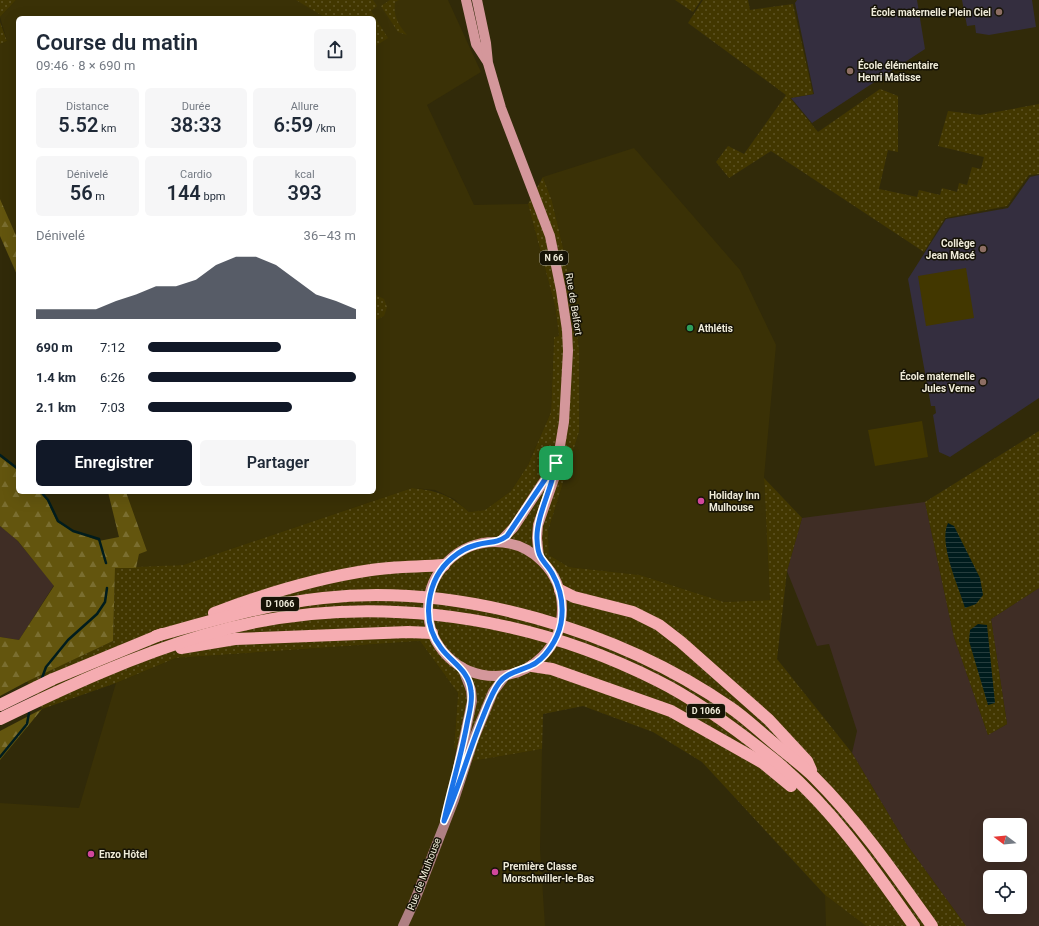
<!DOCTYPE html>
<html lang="fr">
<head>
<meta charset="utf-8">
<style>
  body { margin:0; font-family:Roboto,sans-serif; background:#f6f6f7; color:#1f2937; height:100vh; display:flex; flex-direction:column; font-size:15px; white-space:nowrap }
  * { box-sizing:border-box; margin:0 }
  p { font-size:13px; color:#747a83 }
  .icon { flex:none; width:22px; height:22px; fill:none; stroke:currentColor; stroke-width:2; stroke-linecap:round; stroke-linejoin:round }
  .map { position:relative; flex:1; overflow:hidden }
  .panel { position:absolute; left:16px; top:16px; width:360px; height:478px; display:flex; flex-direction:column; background:#fff; border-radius:6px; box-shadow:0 4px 16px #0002 }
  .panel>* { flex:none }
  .needle { width:26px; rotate:286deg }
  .buttons { position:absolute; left:983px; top:818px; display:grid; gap:8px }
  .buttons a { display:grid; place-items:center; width:44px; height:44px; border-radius:6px; background:#fff; box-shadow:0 4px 16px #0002; font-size:20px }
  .pin { position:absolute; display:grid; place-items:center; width:34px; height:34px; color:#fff; margin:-17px; border-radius:8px; box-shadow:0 2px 6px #0006 }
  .round { display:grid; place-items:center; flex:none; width:42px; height:42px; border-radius:6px; background:#f6f6f7 }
  .head { display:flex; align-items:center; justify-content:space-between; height:68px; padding:0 20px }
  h1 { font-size:22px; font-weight:600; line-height:30px }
  .figures { display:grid; grid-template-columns:repeat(3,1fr); gap:6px; height:68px; padding:4px 20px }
  .figures div { display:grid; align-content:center; border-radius:6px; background:#f6f6f7; text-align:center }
  .figures b { font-size:20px; font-weight:600 }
  .figures small { font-size:11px; font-weight:400 }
  .figures p { font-size:11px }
  .chart { height:112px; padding:8px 20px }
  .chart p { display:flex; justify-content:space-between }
  .chart svg { width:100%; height:72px; margin-top:4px; fill:#111827; opacity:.7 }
  .action { display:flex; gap:8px; margin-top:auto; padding:8px 20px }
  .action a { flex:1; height:46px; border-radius:6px; background:#111827; color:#fff; font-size:16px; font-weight:600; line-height:46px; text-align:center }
  .action a+a { background:#f6f6f7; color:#1f2937 }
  ul { padding:0 20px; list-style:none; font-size:13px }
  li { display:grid; grid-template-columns:64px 48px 1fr; align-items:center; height:30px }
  li i { height:10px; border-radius:5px; background:#111827 }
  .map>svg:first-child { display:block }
  .built { fill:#3a3106 }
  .industrial { fill:#3f2d25; fill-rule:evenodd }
  .education { fill:#342e3f }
  .green { fill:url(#green-dots) }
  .forest { fill:url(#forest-firs) }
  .pitch { fill:#423700 }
  .water { fill:url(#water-rules) }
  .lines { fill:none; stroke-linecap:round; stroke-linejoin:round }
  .stream { stroke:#001c1d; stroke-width:2.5 }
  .secondary { stroke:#af8083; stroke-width:10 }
  .primary { stroke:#d4979b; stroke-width:10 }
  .highway { stroke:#f5acb1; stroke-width:12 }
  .route-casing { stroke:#fff; stroke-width:8 }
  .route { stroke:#1a73e8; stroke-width:5 }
  .education-dot { fill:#8d6e63; stroke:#161306; stroke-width:1.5 }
  .leisure-dot { fill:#2e9e5b; stroke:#161306; stroke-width:1.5 }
  .hotel-dot { fill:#d1479c; stroke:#161306; stroke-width:1.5 }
  .labels { text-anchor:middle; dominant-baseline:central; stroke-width:3; stroke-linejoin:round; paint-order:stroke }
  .shield { fill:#161306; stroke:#aeaa9a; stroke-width:1 }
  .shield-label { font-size:9px; font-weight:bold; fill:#efebd9 }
  .poi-label { font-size:10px; font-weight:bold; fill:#efebd9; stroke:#161306; text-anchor:start }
  .street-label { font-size:10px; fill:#efebd9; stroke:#161306 }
</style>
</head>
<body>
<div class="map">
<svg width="1039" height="926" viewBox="0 0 1039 926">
  <defs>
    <pattern id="green-dots" width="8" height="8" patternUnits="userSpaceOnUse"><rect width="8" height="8" fill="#423700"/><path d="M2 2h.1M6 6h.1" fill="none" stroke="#5e5425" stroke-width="1.8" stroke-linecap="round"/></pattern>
    <pattern id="forest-firs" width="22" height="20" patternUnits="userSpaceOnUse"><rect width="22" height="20" fill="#63550e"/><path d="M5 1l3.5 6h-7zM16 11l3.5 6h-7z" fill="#7a6e30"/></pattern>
    <pattern id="water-rules" width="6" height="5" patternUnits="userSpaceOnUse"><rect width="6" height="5" fill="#001c1d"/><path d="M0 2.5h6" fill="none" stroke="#263d3d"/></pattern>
  </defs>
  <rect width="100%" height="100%" fill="#312a09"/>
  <g class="built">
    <path d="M16 0H448L481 72 427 105 474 205 528 204 555 306 559 336 554 337 551 412 528 465 511 491 485 510 469 512 454 499 435 490 412 488 183 565 136 568 139 553 147 551 126 492H374V18H18V240L0 199V44L7 41 0 17Z"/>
    <path d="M634 148 740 270 776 345 764 477 770 600 724 602 640 575 569 567 549 555 548 531 579 432V348L565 256 552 201 543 177Z"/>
    <path d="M420 641 458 693 454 748 473 761 542 749 540 849 545 926H0V803L79 808 116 683 176 658Z"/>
    <path d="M825 895 866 926H826Z"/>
  </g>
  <g class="industrial">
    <path d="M925 502 954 637 988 735 1007 724 991 619 1039 588V926H966L907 845 852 753 857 731 829 644 817 646 787 571 802 518ZM990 825H1020V855H990ZM990 877H1020V907H990Z"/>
    <path d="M0 526 16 539 54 585 19 640 0 637Z"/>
  </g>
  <g class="education">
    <path d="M797 0H917L925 49 812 123 791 98 814 94 795 3Z"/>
    <path d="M962 0H1032L1036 27 989 35 976 33 975 25 967 26Z"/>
    <path d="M1039 175V398L950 457 939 452 933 415 936 413 935 406H931L908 279 946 219 1008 208 1030 177Z"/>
  </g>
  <g class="green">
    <path d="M0 0H16L0 17Z"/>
    <path d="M296 0H373L377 6 371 11 388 38 374 47V18H326Z"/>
    <path d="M390 0H399L395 2C393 16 398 24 407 35L398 32 381 6Z"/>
    <path d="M675 0H701L693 12Z"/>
    <path d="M703 0H748L750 10 793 4 813 94 790 98 818 132 880 89 898 96V152L888 150 879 189 917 197 919 190 940 195 942 188 957 192 959 183 967 185 972 167 981 169 984 157 938 146 948 111 980 115 1039 104V174L1029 175 1007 206 945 218 924 252 771 151 729 178 716 162 728 146 744 154 786 95 688 23Z"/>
    <path d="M0 22 7 41 0 44Z"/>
    <path d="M543 177 552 201 565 256 579 348V432L548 531 549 555 569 567 640 575 724 602 770 600 764 478 802 518 787 571 777 659 852 753 907 845 966 926H866L825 895 702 762 653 732 583 706 543 714 542 749 473 761 454 748 458 693 420 641 176 658 116 683 42 709 27 681 113 641 115 568 183 565 412 488C437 491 449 494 469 512L485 510 511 491 528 465 551 412 554 337 559 336 555 306 528 204Z"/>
    <path d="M374 294 384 299 387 307 384 316 374 321Z"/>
    <path d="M1039 431V588L991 619 1007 724 988 735 954 637 925 502Z"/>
  </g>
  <g class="forest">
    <path d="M0 199 18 240V277L0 236Z"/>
    <path d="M0 457 18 470V492H40L47 500 57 522 73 531 99 541 119 537 108 492H126L147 551 139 554 136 568H115L113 641 28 681 0 696V637L19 640 54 586 18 541 0 526Z"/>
    <path d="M42 709 0 760V731Z"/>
  </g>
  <g class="pitch">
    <path d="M966 268 974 318 926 326 918 276Z"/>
    <path d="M922 421 928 457 875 466 868 430Z"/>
  </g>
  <g class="water">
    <path d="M948 523 954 526 980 578 983 595 976 604 965 608C959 587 938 543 948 523Z"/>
    <path d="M978 624 987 625 995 703 988 705 969 641 970 630Z"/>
  </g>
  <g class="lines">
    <g class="stream">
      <path d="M0 455 18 469"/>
      <path d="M41 492 48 500 58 521 73 531 99 539 106 563"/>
      <path d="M42 678 46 667 68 640 97 614 105 602 107 588"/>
      <path d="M0 757 27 724 29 713"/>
    </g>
    <g class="secondary">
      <path d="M458 768 472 701 471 690 462 667"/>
      <path d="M403 926 415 900 454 800 474 738 493 692 505 676"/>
    </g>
    <g class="primary">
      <path d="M466 0 476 44 487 61"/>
      <path d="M477 0 486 43 488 63 501 108 550 236 561 290 567 330 568 351 564 422 555 476 538 525 537 538 539 558"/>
      <path d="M500 542 514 527 554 466"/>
      <circle cx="495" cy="609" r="67"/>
    </g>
    <g class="highway">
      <path d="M560 590 574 597 633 612 659 625 681 642 769 720 807 761 811 770"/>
      <path d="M214 613C264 594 317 578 371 570 394 566 420 567 444 565"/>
      <path d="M156 636C211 621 266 604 323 598 460 583 618 630 731 708 747 719 761 733 776 745 789 756 803 766 814 777 859 822 895 874 932 926"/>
      <path d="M181 648 235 639 408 632 432 633"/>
      <path d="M532 666 552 669 671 711 763 763 791 786"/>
      <path d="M0 705 53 679 162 634"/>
      <path d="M0 719C66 687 133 656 204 635 354 590 520 611 658 681 698 701 737 730 772 758 829 804 872 866 914 926"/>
    </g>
  </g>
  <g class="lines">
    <g class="route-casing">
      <path id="route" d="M556 463C553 487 536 516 537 539 538 561 543 558 552 573 561 589 564 606 561 623 558 639 545 660 530 666 519 671 506 673 499 683 491 694 487 707 482 719 468 753 459 788 444 821 451 788 461 757 467 724 469 713 473 702 471 691 469 670 452 663 441 648 420 621 427 579 452 558 459 552 468 547 476 545 489 541 496 544 507 536Z"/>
    </g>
    <use href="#route" class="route"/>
  </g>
  <g class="education-dot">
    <circle cx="999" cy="12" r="4"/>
    <circle cx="850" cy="71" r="4"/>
    <circle cx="983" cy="249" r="4"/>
    <circle cx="983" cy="382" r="4"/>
  </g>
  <circle class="leisure-dot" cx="690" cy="328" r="4"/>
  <g class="hotel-dot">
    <circle cx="701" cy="501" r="4"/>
    <circle cx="91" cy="854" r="4"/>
    <circle cx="495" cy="872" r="4"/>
  </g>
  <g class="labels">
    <g class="shield">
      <rect x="540" y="251" width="28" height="14" rx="3"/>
      <rect x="261" y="597" width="38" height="14" rx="3"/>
      <rect x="687" y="704" width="38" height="14" rx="3"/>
    </g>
    <g class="shield-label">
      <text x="554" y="258">N 66</text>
      <text x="280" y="604">D 1066</text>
      <text x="706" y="711">D 1066</text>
    </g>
    <g class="poi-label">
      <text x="991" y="12" text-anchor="end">École maternelle Plein Ciel</text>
      <text x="858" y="65">École élémentaire<tspan x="858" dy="12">Henri Matisse</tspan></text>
      <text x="975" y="243" text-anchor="end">Collège<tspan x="975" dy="12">Jean Macé</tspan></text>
      <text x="698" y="328">Athlétis</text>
      <text x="975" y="376" text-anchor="end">École maternelle<tspan x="975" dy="12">Jules Verne</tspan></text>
      <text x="709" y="495">Holiday Inn<tspan x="709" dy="12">Mulhouse</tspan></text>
      <text x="99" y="854">Enzo Hôtel</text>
      <text x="503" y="866">Première Classe<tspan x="503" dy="12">Morschwiller-le-Bas</tspan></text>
    </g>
    <g class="street-label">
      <text transform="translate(574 304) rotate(81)">Rue de Belfort</text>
      <text transform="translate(424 874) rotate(-69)">Rue de Mulhouse</text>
    </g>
  </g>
</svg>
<div class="buttons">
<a><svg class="needle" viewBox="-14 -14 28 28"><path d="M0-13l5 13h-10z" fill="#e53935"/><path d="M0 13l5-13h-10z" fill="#747a83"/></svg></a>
<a><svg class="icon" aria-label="locate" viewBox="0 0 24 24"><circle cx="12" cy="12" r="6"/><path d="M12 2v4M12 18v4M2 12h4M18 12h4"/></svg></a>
</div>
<div class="pin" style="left:556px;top:463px;background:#1e9e55"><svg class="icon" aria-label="arrive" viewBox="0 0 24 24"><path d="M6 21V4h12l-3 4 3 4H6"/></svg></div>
<section class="panel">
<div class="head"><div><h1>Course du matin</h1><p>09:46 · 8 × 690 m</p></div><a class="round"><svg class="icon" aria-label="share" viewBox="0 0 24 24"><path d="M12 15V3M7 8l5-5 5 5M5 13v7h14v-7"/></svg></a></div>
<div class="figures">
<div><p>Distance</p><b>5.52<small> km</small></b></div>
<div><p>Durée</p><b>38:33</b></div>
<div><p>Allure</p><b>6:59<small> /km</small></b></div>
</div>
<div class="figures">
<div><p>Dénivelé</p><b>56<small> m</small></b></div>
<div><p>Cardio</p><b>144<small> bpm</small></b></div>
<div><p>kcal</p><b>393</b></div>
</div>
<div class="chart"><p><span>Dénivelé</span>36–43 m</p>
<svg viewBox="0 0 160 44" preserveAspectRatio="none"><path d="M0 44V38L10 38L20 38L30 38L40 33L50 29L60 24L70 24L80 20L90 11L100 6L110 6L120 11L130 20L140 29L150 33L160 38V44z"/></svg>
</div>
<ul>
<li><b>690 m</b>7:12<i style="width:64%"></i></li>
<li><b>1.4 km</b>6:26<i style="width:100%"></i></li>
<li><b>2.1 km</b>7:03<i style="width:69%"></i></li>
</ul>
<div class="action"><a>Enregistrer</a><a>Partager</a></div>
</section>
</div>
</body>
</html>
